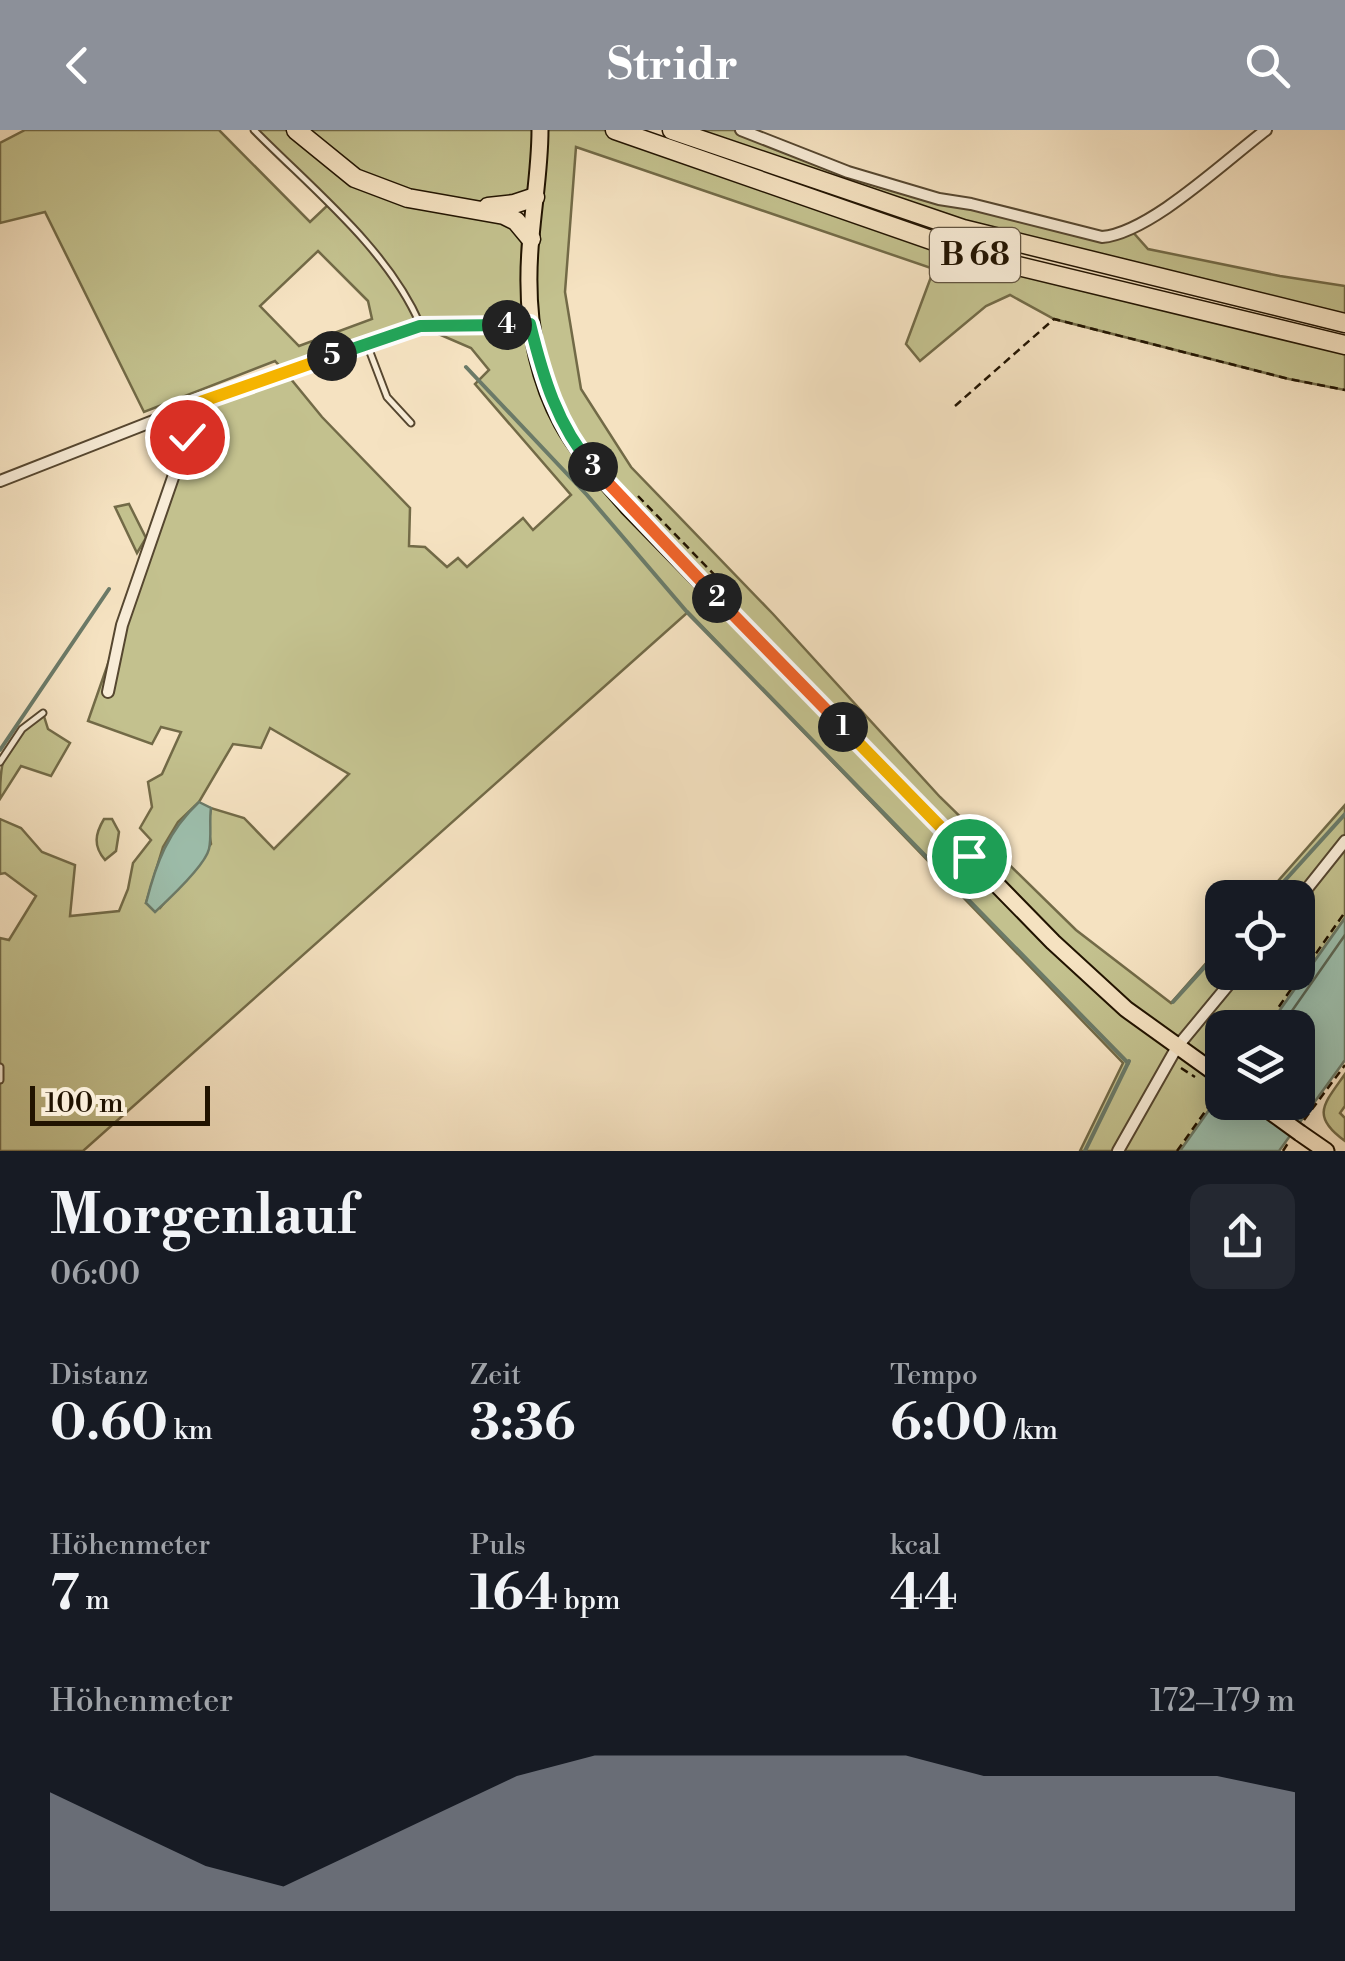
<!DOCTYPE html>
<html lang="de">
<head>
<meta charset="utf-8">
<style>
  body { margin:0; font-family:"Libre Bodoni",serif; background:#242831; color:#f1f3f6; height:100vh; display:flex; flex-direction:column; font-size:38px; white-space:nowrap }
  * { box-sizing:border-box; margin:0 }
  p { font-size:32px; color:#9ea1a6 }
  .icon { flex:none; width:55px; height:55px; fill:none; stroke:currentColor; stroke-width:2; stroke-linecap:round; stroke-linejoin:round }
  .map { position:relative; height:1021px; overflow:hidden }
  .drawer { display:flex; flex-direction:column; background:#171b24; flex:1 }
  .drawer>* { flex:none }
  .controls { position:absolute; left:1205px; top:750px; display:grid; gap:20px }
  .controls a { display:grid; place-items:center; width:110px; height:110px; border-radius:20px; background:#171b24; box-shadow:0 5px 25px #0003; font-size:50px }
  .scale { position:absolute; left:30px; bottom:25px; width:180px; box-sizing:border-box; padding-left:10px; border:5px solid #211300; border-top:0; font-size:28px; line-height:35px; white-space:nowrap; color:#211300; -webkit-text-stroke:8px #f8ecd7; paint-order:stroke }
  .pin { position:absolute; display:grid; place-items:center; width:85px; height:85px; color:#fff; margin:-42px; border:5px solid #fff; border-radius:50%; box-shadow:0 2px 10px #0007 }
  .km { position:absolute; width:50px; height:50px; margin:-25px; border-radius:50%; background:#222; color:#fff; font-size:28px; line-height:50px; text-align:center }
  .round { display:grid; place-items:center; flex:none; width:105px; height:105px; border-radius:20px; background:#242831 }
  .head { display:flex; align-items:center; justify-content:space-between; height:170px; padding:0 50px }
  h1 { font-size:55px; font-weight:800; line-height:75px }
  .stats { display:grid; grid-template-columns:repeat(3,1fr); gap:15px; height:170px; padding:10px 50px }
  .stats div { display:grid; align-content:center }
  .stats b { font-size:50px; font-weight:800 }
  .stats small { font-size:28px; font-weight:400 }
  .stats p { font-size:28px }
  .chart { height:280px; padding:20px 50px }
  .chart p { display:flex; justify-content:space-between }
  .chart svg { width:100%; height:180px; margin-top:10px; fill:#8c9099; opacity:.7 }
  header { display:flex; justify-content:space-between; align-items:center; height:130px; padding:0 50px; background:#8c9099; color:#fff; font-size:45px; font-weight:800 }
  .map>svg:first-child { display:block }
  .green { fill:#c3c18e; stroke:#726a47; stroke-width:2.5; fill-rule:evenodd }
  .water { fill:#9dbfad; stroke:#6b7a68; stroke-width:2.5 }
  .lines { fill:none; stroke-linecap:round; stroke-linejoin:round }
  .shore { stroke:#5f6956; stroke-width:2.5 }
  .stream { stroke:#6b7a68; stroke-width:4 }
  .lane-casing { stroke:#564730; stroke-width:9 }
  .street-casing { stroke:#564730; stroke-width:14 }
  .primary-casing { stroke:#211300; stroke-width:19 }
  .highway-casing { stroke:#211300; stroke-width:21 }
  .path { stroke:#211300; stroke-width:2.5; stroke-dasharray:8 5; stroke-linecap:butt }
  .lane { stroke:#f8ecd7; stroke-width:5 }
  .street { stroke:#f8ecd7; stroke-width:10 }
  .primary { stroke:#f5e2c1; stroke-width:15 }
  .highway { stroke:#f5e2c1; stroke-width:18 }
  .primary-bridge-casing { stroke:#211300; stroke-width:19; stroke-linecap:butt }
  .path-bridge { stroke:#211300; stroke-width:2.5; stroke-dasharray:8 5; stroke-linecap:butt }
  .primary-bridge { stroke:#f5e2c1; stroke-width:15 }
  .split-1-casing { stroke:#fff; stroke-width:20 }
  .split-2-casing { stroke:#fff; stroke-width:20 }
  .split-3-casing { stroke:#fff; stroke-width:20 }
  .split-4-casing { stroke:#fff; stroke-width:20 }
  .split-5-casing { stroke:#fff; stroke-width:20 }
  .split-6-casing { stroke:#fff; stroke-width:20 }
  .split-1 { stroke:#f5b400; stroke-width:12 }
  .split-2 { stroke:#f0652b; stroke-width:12 }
  .split-3 { stroke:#f0652b; stroke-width:12 }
  .split-4 { stroke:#22a559; stroke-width:12 }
  .split-5 { stroke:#22a559; stroke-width:12 }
  .split-6 { stroke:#f5b400; stroke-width:12 }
  .labels { text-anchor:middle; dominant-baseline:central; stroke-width:10; stroke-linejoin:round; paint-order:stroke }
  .shield { fill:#f8ecd7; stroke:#625440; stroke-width:2.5 }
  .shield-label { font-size:32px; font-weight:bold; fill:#211300 }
</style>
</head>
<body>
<header><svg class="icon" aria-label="back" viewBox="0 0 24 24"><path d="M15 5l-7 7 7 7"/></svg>Stridr<svg class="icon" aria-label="search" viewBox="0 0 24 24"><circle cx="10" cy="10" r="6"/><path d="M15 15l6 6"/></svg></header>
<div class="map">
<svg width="1345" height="1021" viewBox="0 0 1345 1021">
  <rect width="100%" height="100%" fill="#f5e2c1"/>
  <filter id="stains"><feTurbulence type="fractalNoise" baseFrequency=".002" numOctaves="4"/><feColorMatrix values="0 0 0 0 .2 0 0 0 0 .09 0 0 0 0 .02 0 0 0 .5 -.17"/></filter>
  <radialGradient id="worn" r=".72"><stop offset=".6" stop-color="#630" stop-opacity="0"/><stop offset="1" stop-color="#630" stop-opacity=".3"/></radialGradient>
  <g class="green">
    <path d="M25 0H219L310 92 328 75 252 0H289L353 53 507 92 522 110V182L433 194H529L531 63 501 72 448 71 412 64 359 44 304 0H615L977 126 1345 215V260L1289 249 1054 189 1010 165 986 176 920 231 906 214 934 139 576 17 565 162 581 259 631 337 773 484 940 667 1076 800 1171 873 1222 815V842H1298V768L1264 767 1345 675V788L1268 897 1222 898V938L1214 943 1212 976 1180 1021H1080L1123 933 688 482 83 1021H0V808L9 810 36 766 5 743 0 744V689L21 698 42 722 75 735 70 786 119 781 128 759 133 733 151 710 140 698 152 677 148 652 162 644 181 602 161 597 152 614 88 591 187 307 189 277 285 242 275 231 144 282 45 82 0 93V13ZM318 121 368 171 372 189 299 216 260 176ZM420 196 471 218 489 240 475 254 571 365 533 400 523 388 467 437 458 428 447 437 425 417 409 416 410 378 322 287 286 243ZM270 598 349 644 274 719 244 688 211 678 208 696 211 714 160 778 146 773 163 717 178 692 199 672 233 614 261 618Z"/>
    <path d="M672 0H741L848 42 1089 106 1131 100 1148 119 1280 146 1345 156V193L1123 141Z"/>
    <path d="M129 374 146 408 137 423 115 377Z"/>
    <path d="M43 583 48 599 70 613 51 646 21 636 0 669C0 623 6 610 43 583Z"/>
    <path d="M104 689H112L119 702 116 721 105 730C93 716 95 704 104 689Z"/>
    <path d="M1345 944V976L1340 983 1345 988V1011C1310 986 1324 974 1345 944Z"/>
  </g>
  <g class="water">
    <path d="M199 672 211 678C209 691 212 706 209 719 205 736 169 769 155 782L146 773C156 733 168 701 199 672Z"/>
    <path d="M1345 788V930L1279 1021H1180L1222 962V972H1298V898L1268 897Z"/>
  </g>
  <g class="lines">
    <path class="shore" d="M1280 898 1345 805"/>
    <g class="stream">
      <path d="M466 237 587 365 687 482 1128 933"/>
      <path d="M0 620 109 459"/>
      <path d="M1269 768 1345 684"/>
      <path d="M1173 872 1222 818"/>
      <path d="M1085 1021 1129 931"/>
    </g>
    <g class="lane-casing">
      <g id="lane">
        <path d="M254 0C311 58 387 118 420 194"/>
        <path d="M368 217 387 267 411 293"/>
        <path d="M0 632 22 599 43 583"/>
        <path d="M0 937V950"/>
      </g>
    </g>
    <g class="street-casing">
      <g id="street">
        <path d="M741 0 848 42 939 69 971 74 1102 107C1150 103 1226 30 1266 0"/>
        <path d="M0 351 189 277 420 196 530 194"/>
        <path d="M108 562 122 495 187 307 189 277"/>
        <path d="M1298 770 1345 711"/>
        <path d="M1118 1021 1177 917 1239 842"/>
      </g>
    </g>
    <g class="primary-casing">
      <g id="primary">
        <path d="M540 0C540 36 534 71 531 107 525 170 531 236 562 293 579 324 605 350 628 377L1053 812 1126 879 1222 948"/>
        <path d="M1300 1003 1326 1021"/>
      </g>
    </g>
    <g class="highway-casing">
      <g id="highway">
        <path d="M296 0 355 48 408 68 504 85 516 91 531 109"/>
        <path d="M615 0 977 126 1345 215"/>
        <path d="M672 0 963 99 1345 193"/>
        <path d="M488 77 514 74 535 67"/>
      </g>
    </g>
    <g class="path">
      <path d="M955 276 1054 189 1289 249 1345 260"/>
      <path d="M638 366 730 461"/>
      <path d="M1264 898 1345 782"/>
      <path d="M1181 938 1195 947"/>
      <path d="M1304 990 1345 935"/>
      <path d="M1177 1021 1219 962"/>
      <path d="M1283 1021 1288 1013"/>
    </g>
    <use href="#lane" class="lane"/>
    <use href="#street" class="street"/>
    <use href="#primary" class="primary"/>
    <use href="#highway" class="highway"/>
    <g class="primary-bridge-casing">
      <path id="primary-bridge" d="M1257 972 1300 1003"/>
    </g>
    <g class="path-bridge">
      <path d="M1213 958 1222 965"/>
      <path d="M1234 972 1246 981"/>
    </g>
    <use href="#primary-bridge" class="primary-bridge"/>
  </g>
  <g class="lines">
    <g class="split-1-casing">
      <path id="split-1" d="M843 597 969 726"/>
    </g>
    <g class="split-2-casing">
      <path id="split-2" d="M717 468 843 597"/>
    </g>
    <g class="split-3-casing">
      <path id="split-3" d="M593 337 717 468"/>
    </g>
    <g class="split-4-casing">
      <path id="split-4" d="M507 195 530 194C543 247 557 295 593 337"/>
    </g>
    <g class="split-5-casing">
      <path id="split-5" d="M332 226 420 196 507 195"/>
    </g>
    <g class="split-6-casing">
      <path id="split-6" d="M187 307 189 276 332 226"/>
    </g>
    <use href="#split-1" class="split-1"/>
    <use href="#split-2" class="split-2"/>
    <use href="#split-3" class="split-3"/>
    <use href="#split-4" class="split-4"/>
    <use href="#split-5" class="split-5"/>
    <use href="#split-6" class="split-6"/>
  </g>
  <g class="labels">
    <rect class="shield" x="930" y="98" width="90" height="54" rx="8"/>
    <g class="shield-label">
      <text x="975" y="125">B 68</text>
    </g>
  </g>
  <rect width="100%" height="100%" filter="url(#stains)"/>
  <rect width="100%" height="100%" fill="url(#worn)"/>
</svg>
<div class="controls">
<a><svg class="icon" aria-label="locate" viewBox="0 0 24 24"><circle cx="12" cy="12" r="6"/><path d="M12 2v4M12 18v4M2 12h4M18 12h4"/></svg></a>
<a><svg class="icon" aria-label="layers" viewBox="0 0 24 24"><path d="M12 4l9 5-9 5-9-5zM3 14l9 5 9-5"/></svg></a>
</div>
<div class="scale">100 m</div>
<div class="pin" style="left:969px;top:726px;background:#1e9e55"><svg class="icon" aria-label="arrive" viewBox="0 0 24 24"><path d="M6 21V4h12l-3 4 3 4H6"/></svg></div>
<div class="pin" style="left:187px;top:307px;background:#d93025"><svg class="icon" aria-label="check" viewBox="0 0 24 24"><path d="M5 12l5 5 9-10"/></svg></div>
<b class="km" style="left:843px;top:597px">1</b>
<b class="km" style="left:717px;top:468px">2</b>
<b class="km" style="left:593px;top:337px">3</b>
<b class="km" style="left:507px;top:195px">4</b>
<b class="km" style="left:332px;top:226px">5</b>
</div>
<section class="drawer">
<div class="head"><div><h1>Morgenlauf</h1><p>06:00</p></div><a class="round"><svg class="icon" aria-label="share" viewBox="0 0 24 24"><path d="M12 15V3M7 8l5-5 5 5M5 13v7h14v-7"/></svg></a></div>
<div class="stats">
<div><p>Distanz</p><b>0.60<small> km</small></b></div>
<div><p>Zeit</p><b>3:36</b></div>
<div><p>Tempo</p><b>6:00<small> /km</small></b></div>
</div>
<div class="stats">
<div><p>Höhenmeter</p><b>7<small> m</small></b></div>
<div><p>Puls</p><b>164<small> bpm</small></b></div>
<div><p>kcal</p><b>44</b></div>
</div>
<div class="chart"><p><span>Höhenmeter</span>172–179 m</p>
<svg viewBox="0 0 160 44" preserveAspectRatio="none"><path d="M0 44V15L10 24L20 33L30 38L40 29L50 20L60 11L70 6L80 6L90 6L100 6L110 6L120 11L130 11L140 11L150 11L160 15V44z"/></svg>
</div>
</section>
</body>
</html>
